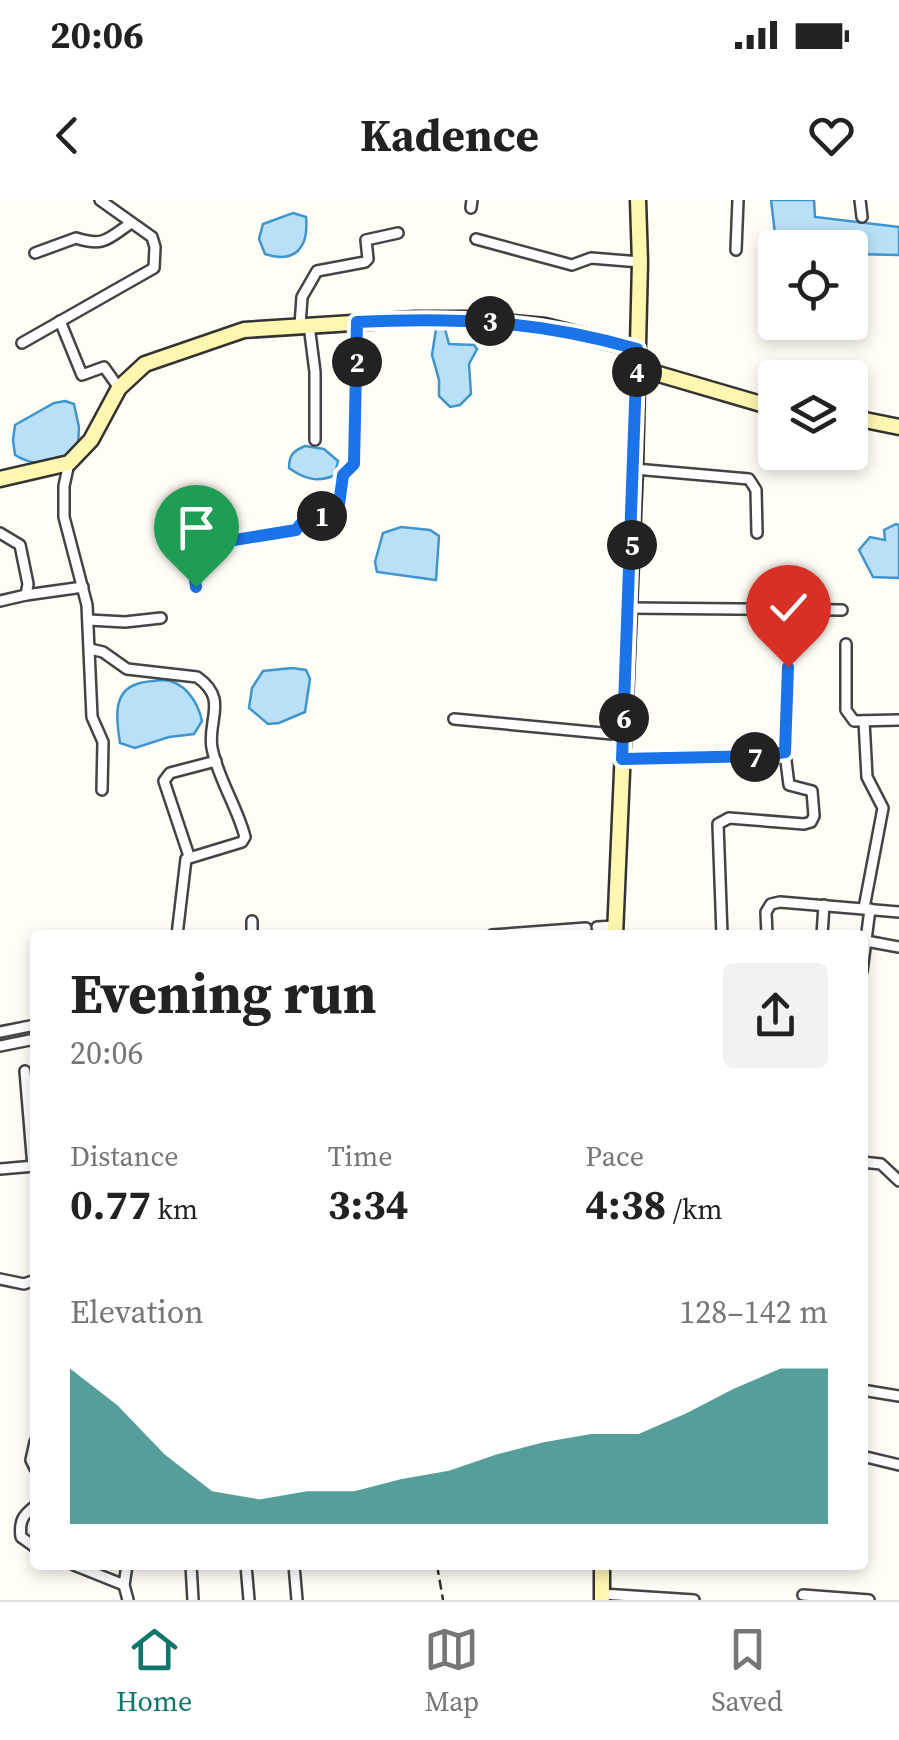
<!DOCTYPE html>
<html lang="en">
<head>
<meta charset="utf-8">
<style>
  body { margin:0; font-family:"Source Serif 4",serif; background:#f2f2f2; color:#222; height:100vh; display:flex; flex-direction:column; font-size:38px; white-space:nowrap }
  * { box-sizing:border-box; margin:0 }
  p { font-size:32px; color:#767676 }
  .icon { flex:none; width:55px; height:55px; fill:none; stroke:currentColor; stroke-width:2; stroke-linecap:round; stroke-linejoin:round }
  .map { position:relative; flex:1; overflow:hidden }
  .panel { position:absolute; left:30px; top:730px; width:838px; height:640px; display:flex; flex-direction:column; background:#fff; border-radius:10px; box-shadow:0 5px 15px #0003 }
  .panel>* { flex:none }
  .controls { position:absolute; left:758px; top:30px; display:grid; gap:20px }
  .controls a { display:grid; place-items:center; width:110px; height:110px; border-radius:10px; background:#fff; box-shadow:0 5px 15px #0003; font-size:50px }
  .pin { position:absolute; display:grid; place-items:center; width:85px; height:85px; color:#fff; margin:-102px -42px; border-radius:50% 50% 50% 0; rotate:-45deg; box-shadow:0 0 10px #0007 }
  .pin .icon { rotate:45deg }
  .km { position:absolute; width:50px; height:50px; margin:-25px; border-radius:50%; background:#222; color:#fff; font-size:28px; line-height:50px; text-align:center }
  .round { display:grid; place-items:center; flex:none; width:105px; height:105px; border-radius:10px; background:#f2f2f2 }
  .headline { display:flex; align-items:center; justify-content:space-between; height:170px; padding:0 40px }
  h1 { font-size:55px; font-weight:700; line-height:75px }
  .metrics { display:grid; grid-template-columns:repeat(3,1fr); gap:15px; height:170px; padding:10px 40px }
  .metrics div { display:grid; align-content:center }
  .metrics b { font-size:42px; font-weight:700 }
  .metrics small { font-size:28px; font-weight:400 }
  .metrics p { font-size:28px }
  .chart { height:280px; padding:20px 40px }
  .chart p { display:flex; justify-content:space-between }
  .chart svg { width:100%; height:180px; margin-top:10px; fill:#0f766e; opacity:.7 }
  .status { display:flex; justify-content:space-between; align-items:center; height:70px; padding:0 50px; background:#fff; direction:ltr }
  .status svg { height:28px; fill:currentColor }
  header { display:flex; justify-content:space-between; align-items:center; height:130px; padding:0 40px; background:#fff; font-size:45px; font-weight:700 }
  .dock { display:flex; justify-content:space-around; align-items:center; height:140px; border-top:2px solid #e0e0e0; background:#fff; font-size:28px; color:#767676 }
  .dock a { display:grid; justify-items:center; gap:5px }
  .dock .selected { color:#0f766e }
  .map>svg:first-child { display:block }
  .water { fill:#b9e0f7; stroke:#3f96cf; stroke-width:2.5 }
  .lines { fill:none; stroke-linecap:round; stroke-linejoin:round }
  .street-casing { stroke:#444; stroke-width:14 }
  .secondary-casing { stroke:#333; stroke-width:19 }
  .path { stroke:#333; stroke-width:2.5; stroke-dasharray:10 5; stroke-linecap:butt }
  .street { stroke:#fff; stroke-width:9 }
  .secondary { stroke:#fff6b0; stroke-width:14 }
  .route-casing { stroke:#fff; stroke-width:20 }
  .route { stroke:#1a73e8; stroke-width:12 }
</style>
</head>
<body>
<div class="status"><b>20:06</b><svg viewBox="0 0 49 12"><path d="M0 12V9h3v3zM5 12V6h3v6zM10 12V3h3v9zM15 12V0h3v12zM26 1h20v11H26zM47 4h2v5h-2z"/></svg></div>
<header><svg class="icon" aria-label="back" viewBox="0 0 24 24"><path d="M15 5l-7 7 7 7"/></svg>Kadence<svg class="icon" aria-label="heart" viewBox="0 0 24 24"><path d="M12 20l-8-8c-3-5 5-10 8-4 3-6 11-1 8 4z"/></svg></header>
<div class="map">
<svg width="899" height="1400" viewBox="0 0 899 1400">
  <rect width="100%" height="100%" fill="#fffdf5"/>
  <g class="water">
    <path d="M771 0H814L815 17 899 27V55L850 54V48L803 47 775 34Z"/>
    <path d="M293 13 306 17C309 47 296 64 265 54L259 39 263 24Z"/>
    <path d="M441 127 445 129 449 144 474 145 477 149 469 164 471 194 460 205 450 207 439 196V180L432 155 436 129Z"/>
    <path d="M65 201 74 204 79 227 78 246C61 263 37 269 15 255L13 240 15 225 54 203Z"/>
    <path d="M305 246 324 249 338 261 335 275C318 283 304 279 289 268 289 255 293 251 305 246Z"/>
    <path d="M896 324 899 325V378L873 377 859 350 870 337 885 340 884 330Z"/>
    <path d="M401 327 430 330 439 336 436 380 377 372 375 362 383 333Z"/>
    <path d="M292 468 306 470 310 479 305 512 279 523 268 524 249 508 252 488 263 471Z"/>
    <path d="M162 480C184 480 198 502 202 521L194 534 169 537 135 548 120 543C117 523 111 492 137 484 144 481 155 481 162 480Z"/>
  </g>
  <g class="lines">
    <g class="street-casing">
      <g id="street">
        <path d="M860 0 862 17"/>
        <path d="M471 8 472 0"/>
        <path d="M476 39 572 65 591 58 640 62"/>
        <path d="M736 50 738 0"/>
        <path d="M35 53 76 38C104 47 108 39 131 23"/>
        <path d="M60 121 82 175 104 167 119 188"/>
        <path d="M300 125 302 97 317 71 365 62 368 59 366 40 398 33"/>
        <path d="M309 125 315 172V240"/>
        <path d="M22 143 154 68 155 47 152 37 100 0"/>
        <path d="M69 263 64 286V317L87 405 92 517 103 542 102 590"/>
        <path d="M635 269 749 279 756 290 757 333"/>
        <path d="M0 333 20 345 28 384 26 395 0 401"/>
        <path d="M196 387 192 359 198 346 296 330 304 320 339 312 343 275 354 264 357 122"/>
        <path d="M26 395 83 387"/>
        <path d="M628 408 842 410"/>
        <path d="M89 420 125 422 161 418"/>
        <path d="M846 444V510L854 521 899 520"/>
        <path d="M90 449 103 452 127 469 197 477C229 499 207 520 212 548 218 579 237 606 245 637L242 642 186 659 177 735"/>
        <path d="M454 519 623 535"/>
        <path d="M622 559 763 556 785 553 788 467"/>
        <path d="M189 656 164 581 170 573 216 561"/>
        <path d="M864 708 883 608 867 577 864 521"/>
        <path d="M597 727 616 726"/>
        <path d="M252 735V721"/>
        <path d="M492 735 586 728"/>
        <path d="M722 735 718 624 729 618 804 624 811 622 814 616 812 591 789 585 785 553"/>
        <path d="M767 735 766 712 771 704 780 702 899 712"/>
        <path d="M822 735 824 705"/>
        <path d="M866 741 899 747"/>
        <path d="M862 771 870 709"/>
        <path d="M0 832 35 825"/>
        <path d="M0 846 35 839"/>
        <path d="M25 871 33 967"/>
        <path d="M862 962 881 964 899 981"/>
        <path d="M0 969 35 966"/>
        <path d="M0 1079 24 1084 35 1080"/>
        <path d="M862 1190 899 1196"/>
        <path d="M35 1242 31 1260 35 1268"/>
        <path d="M862 1256 899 1265"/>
        <path d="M35 1306C23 1315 19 1321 21 1337L35 1347"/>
        <path d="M74 1365 124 1385"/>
        <path d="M127 1365 124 1385 128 1400"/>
        <path d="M191 1365 193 1400"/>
        <path d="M246 1365 249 1400"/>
        <path d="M294 1365 297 1400"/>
        <path d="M602 1394 694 1400"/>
        <path d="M803 1395 869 1400"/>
      </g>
    </g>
    <g class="secondary-casing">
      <g id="secondary">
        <path d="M638 168 775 208"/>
        <path d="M850 217 899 227"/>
        <path d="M0 279 69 263 91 240 119 188 145 164 244 130 415 119H471L545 126 637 149"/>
        <path d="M615 735 635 269 640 62 638 0"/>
        <path d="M602 1365V1400"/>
      </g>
    </g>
    <path class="path" d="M437 1365 443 1400"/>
    <use href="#street" class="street"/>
    <use href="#secondary" class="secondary"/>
  </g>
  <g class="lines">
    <g class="route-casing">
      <path id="route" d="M196 387 192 359 198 346 296 330 304 320 338 312 343 275 354 264 357 122C459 117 539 121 637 149L622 559 762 556 785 552 788 467"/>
    </g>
    <use href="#route" class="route"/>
  </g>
</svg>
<div class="controls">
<a><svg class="icon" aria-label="locate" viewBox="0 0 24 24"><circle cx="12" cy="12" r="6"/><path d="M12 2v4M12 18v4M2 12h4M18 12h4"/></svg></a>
<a><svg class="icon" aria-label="layers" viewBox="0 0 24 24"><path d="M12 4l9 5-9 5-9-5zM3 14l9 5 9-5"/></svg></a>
</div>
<div class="pin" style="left:196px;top:387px;background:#1e9e55"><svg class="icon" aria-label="arrive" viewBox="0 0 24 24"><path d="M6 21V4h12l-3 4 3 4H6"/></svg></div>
<div class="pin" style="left:788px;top:467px;background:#d93025"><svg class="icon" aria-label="check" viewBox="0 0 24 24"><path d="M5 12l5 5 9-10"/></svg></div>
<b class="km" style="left:322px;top:316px">1</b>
<b class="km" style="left:357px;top:162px">2</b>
<b class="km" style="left:490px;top:121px">3</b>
<b class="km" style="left:637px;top:172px">4</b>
<b class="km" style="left:632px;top:345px">5</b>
<b class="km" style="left:624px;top:518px">6</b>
<b class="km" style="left:755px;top:557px">7</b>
<section class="panel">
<div class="headline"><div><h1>Evening run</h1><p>20:06</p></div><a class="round"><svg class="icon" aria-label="share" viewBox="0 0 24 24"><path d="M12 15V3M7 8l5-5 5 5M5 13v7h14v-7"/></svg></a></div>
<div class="metrics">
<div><p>Distance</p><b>0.77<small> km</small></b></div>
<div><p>Time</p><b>3:34</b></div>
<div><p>Pace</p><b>4:38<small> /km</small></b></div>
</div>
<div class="chart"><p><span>Elevation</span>128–142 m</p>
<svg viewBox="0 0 160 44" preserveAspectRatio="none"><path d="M0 44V6L10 15L20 27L30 36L40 38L50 36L60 36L70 33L80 31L90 27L100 24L110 22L120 22L130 17L140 11L150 6L160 6V44z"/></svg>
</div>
</section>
</div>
<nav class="dock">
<a class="selected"><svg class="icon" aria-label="home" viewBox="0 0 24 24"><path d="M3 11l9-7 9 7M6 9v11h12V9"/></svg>Home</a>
<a><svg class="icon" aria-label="map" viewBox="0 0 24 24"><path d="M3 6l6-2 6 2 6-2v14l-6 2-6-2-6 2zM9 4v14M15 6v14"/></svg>Map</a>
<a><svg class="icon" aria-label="saved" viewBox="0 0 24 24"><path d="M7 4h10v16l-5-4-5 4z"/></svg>Saved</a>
</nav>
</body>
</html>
